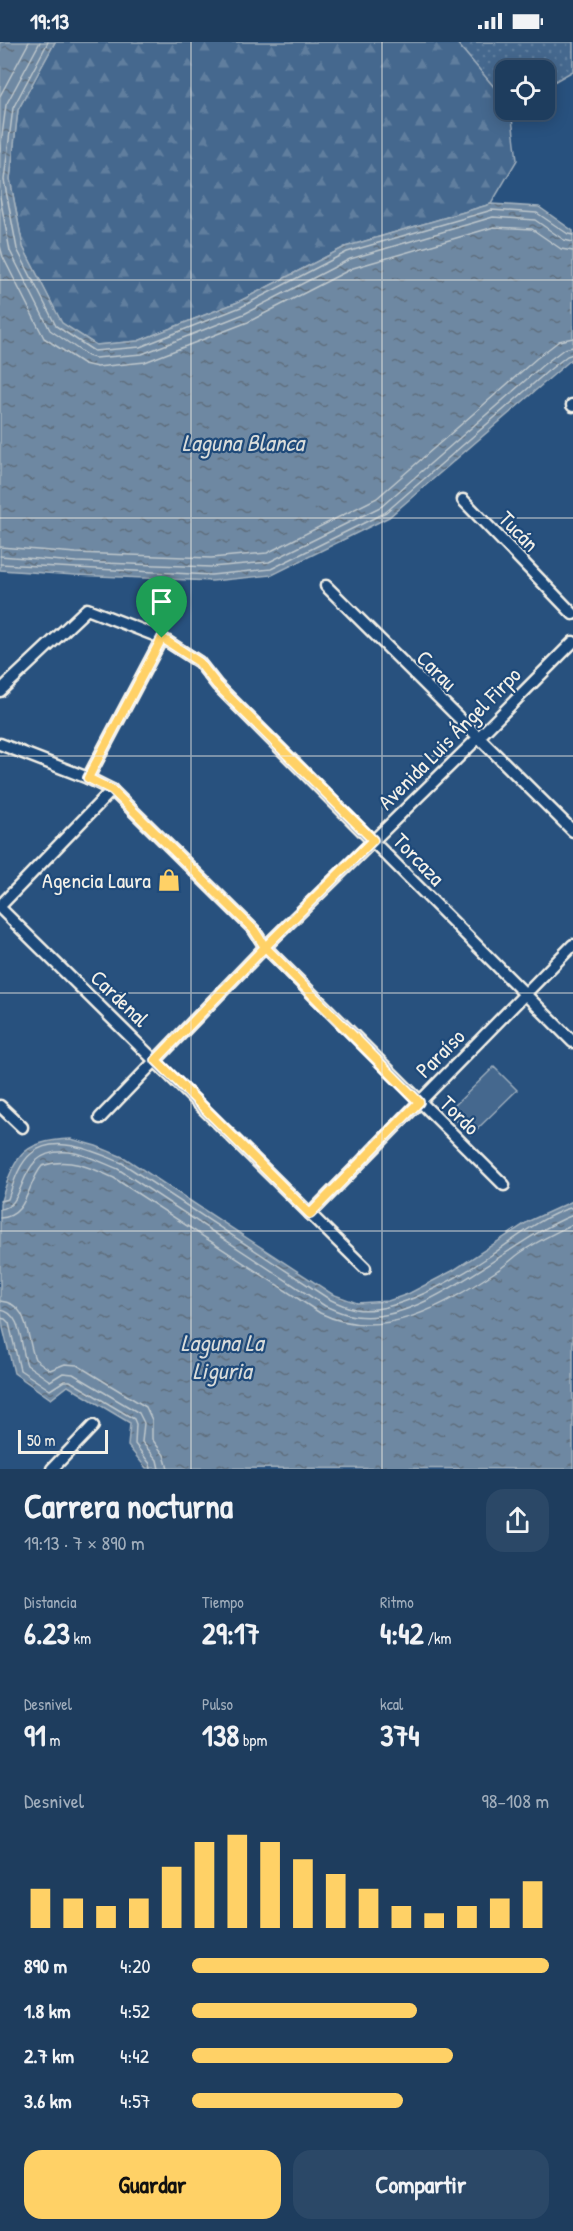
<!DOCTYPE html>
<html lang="es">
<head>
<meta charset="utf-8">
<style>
  body { margin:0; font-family:"Patrick Hand",sans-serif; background:#2b4867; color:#f1f3f6; height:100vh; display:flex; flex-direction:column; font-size:22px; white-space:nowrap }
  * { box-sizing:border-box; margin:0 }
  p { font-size:20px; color:#a1aebc }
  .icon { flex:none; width:33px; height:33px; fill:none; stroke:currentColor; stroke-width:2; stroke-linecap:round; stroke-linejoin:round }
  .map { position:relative; height:1427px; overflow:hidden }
  .sheet { display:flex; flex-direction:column; background:#1e3d5e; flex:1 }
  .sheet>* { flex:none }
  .controls { position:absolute; left:495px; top:18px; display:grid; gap:12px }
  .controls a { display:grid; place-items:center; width:60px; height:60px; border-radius:12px; background:#1e3d5e; box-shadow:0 3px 15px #0003,0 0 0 2px #3c5673; font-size:30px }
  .scale { position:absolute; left:18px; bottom:15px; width:90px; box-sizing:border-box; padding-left:6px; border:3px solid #f4f1e8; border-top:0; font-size:16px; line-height:21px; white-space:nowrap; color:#f4f1e8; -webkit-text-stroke:4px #1f4a7a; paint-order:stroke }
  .pin { position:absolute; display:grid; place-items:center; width:51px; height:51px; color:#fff; margin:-62px -26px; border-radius:50% 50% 50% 0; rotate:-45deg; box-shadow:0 0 6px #0007 }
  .pin .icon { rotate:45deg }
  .round { display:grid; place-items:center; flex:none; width:63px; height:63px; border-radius:18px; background:#2b4867 }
  .summary { display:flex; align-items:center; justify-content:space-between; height:102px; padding:0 24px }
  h1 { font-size:33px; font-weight:700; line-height:45px }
  .metrics { display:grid; grid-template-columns:repeat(3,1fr); gap:9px; height:102px; padding:6px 24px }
  .metrics div { display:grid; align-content:center }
  .metrics b { font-size:30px; font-weight:700 }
  .metrics small { font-size:16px; font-weight:400 }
  .metrics p { font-size:16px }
  .chart { height:168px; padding:12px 24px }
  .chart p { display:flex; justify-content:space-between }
  .chart svg { width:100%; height:108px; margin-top:6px; stroke:#ffd166; stroke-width:6 }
  .button { display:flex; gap:12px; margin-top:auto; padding:12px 24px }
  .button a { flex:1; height:69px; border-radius:18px; background:#ffd166; color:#111; font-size:24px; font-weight:700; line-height:69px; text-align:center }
  .button a+a { background:#2b4867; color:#f1f3f6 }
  ul { padding:0 24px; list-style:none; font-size:20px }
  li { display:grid; grid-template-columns:96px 72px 1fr; align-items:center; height:45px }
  li i { height:15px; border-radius:8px; background:#ffd166 }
  .status { display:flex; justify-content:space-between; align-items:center; height:42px; padding:0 30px; background:#1e3d5e; direction:ltr }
  .status svg { height:16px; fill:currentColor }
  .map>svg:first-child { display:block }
  .green { fill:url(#green-dots); stroke:#9cacbb; stroke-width:1.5 }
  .forest { fill:url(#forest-firs); stroke:#9cacbb; stroke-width:1.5 }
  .pitch { fill:#45688e; stroke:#9cacbb; stroke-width:1.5 }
  .water { fill:url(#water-ripples); stroke:#a4b2be; stroke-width:1.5 }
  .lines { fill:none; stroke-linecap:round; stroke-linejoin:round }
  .shore { stroke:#bec7cc; stroke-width:1.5 }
  .minor-casing { stroke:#f4f1e8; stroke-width:15 }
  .minor { stroke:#1f4a7a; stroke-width:10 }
  .route-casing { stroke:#fff; stroke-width:12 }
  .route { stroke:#ffd166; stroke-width:8 }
  .grid { fill:none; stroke:#f4f1e8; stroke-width:1.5; stroke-opacity:0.55 }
  .labels { text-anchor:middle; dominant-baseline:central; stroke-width:4.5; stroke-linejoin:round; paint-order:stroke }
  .street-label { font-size:22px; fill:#f4f1e8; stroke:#1f4a7a }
  .poi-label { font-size:22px; fill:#f4f1e8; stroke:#1f4a7a; text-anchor:end }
  .water-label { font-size:24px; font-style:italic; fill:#d9dcda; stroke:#1f4a7a }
</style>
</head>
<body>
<div class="status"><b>19:13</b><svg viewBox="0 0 49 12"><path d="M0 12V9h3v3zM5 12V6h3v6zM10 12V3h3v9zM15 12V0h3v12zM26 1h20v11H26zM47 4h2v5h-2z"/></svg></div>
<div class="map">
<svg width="573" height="1427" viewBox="0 0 573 1427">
  <defs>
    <pattern id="green-dots" width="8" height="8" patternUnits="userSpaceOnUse" patternTransform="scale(1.5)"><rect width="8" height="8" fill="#45688e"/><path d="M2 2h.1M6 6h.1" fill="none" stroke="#607e9e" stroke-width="1.8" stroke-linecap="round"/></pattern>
    <pattern id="forest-firs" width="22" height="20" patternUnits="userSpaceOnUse" patternTransform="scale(1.5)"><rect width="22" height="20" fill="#45688e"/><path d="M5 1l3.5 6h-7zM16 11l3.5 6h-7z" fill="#607e9e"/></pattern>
    <pattern id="water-ripples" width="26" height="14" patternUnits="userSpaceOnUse" patternTransform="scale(1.5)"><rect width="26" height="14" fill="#6e88a2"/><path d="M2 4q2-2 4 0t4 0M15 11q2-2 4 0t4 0" fill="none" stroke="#5f6e7d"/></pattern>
  </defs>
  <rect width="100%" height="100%" fill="#28517e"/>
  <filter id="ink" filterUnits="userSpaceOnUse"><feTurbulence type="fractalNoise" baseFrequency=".0167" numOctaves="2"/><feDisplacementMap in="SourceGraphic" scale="12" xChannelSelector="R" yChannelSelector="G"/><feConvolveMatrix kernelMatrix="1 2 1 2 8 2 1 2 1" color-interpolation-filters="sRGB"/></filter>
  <g filter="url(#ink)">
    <path class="green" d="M456 0H573V29L545 45 544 28H506L505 58Z"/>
    <path class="forest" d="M55 0H456L505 58 506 68H511L517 118 491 162 345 205 238 260 138 299 96 303 62 282 23 205 10 137 18 68Z"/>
    <path class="pitch" d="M494 1025 517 1048 471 1093 448 1070Z"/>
    <g class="water">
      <path d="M0 0H55L18 68 10 137 23 205 62 281 96 303 138 299 238 260 345 205 491 162 539 165 573 189V316L389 475 272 533 212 539 75 533 0 528Z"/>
      <path d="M71 1097 96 1104 125 1116 332 1252 357 1261 388 1259 408 1252 454 1228 529 1179 573 1159V1427L146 1426 128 1404 130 1381 68 1344 51 1357 14 1331 3 1286 0 1261V1162C14 1116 20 1099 71 1097Z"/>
    </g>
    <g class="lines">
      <g class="shore">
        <path d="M48 0 13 66 4 138 17 207 56 284 94 309 140 305 241 265 347 210 492 168 537 171 568 192 573 193"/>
        <path d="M0 54 29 0"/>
        <path d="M0 109 6 63 40 0"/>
        <path d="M0 155 10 209 50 288 88 314 95 316 142 312 244 272 350 217 493 175 535 178 564 198 573 200"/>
        <path d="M0 204 3 215 44 296 84 322 97 325 145 320 248 280 353 226 494 185 532 187 561 207 573 209"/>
        <path d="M0 505 76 511 211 516 267 511 377 456 537 316 559 299 573 296"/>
        <path d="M0 514 76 520 211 525 269 520 382 464 543 323 564 307 573 305"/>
        <path d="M0 522 211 533 271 527 386 470 548 329 567 314 573 312"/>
        <path d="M0 1159 8 1157C13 1142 19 1121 32 1111 56 1091 98 1111 122 1121L329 1257C337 1261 346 1265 355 1267 393 1274 459 1235 490 1214 516 1196 542 1174 573 1165"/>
        <path d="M0 1167C30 1165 13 1105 69 1110 86 1112 103 1121 118 1127L325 1264C334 1268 346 1273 355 1274 425 1284 509 1198 573 1173"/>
        <path d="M0 1176C28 1175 27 1141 42 1124 68 1115 90 1125 114 1136L320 1271C382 1302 447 1262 498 1228 506 1223 513 1216 520 1211 537 1199 555 1191 573 1182"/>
        <path d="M0 1259C30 1261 26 1296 35 1317L50 1328 65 1322 77 1323 146 1365 152 1378V1397L164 1413 168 1427"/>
        <path d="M0 1268C23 1270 20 1306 27 1323L50 1339 63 1331 73 1332 139 1371 144 1381 142 1400 157 1418 159 1427"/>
        <path d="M0 1276 5 1277 9 1281 20 1328 50 1348 64 1339H70L134 1377 136 1382 135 1402 150 1422 151 1427"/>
      </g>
      <g class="minor-casing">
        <g id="minor">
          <path d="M572 363 573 364"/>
          <path d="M463 458 573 572"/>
          <path d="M326 544 573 789"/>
          <path d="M0 649 87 567 162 596 199 620 217 643 573 1000"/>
          <path d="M0 702 88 736 112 748 254 888 265 905 504 1143"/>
          <path d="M88 736 162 596"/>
          <path d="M0 864 112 748"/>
          <path d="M0 866 365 1226"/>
          <path d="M0 1064 22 1085"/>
          <path d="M100 1076 265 905 478 696 573 600"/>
          <path d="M310 1172 573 903"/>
          <path d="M52 1427 93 1384"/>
        </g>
      </g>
      <use href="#minor" class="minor"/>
    </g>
  </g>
  <g class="lines" filter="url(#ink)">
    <g class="route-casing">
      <path id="route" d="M162 596 88 736 112 748 254 888 265 905 156 1018 310 1172 419 1060 265 905 373 798 217 643 199 620 162 596"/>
    </g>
    <use href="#route" class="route"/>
  </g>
  <path class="grid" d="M191 0V1427M382 0V1427M0 238H573M0 476H573M0 714H573M0 951H573M0 1189H573"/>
  <defs>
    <g id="shop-bare" transform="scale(1.8)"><path d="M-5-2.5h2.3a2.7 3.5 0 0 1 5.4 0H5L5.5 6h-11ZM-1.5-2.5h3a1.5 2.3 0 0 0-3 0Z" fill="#ffd166" stroke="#1f4a7a" stroke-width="2.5" paint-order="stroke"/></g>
  </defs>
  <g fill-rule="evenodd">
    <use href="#shop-bare" x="169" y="838"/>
  </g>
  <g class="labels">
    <g class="street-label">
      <text transform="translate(519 489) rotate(46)">Tucán</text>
      <text transform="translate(437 628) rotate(45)">Carau</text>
      <text transform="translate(449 696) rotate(-45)">Avenida Luis Ángel Firpo</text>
      <text transform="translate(419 817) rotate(46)">Torcaza</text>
      <text transform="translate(120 956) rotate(44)">Cardenal</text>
      <text transform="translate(440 1011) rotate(-45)">Paraíso</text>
      <text transform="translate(460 1073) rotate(44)">Tordo</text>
    </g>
    <g class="poi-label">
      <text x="151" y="838">Agencia Laura</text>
    </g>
    <g class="water-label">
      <text x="243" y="400">Laguna Blanca</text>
      <text x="222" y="1300">Laguna La<tspan x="222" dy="28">Liguria</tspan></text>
    </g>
  </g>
</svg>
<div class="controls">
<a><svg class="icon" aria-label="locate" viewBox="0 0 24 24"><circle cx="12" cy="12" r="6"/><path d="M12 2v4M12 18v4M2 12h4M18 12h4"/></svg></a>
</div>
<div class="scale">50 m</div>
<div class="pin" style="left:162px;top:596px;background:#1e9e55"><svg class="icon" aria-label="arrive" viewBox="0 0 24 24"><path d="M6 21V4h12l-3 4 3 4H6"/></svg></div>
</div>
<section class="sheet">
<div class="summary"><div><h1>Carrera nocturna</h1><p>19:13 · 7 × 890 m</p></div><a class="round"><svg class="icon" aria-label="share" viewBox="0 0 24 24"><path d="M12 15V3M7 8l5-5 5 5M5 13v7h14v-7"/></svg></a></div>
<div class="metrics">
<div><p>Distancia</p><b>6.23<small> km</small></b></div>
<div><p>Tiempo</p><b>29:17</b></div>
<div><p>Ritmo</p><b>4:42<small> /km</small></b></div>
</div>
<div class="metrics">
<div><p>Desnivel</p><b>91<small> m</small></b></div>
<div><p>Pulso</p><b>138<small> bpm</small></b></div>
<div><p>kcal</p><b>374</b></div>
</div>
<div class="chart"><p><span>Desnivel</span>98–108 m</p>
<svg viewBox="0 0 160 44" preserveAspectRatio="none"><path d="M5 44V28M15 44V32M25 44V35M35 44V32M45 44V19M55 44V9M65 44V6M75 44V9M85 44V16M95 44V22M105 44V28M115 44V35M125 44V38M135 44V35M145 44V32M155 44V25"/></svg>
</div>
<ul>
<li><b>890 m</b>4:20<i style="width:100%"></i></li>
<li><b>1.8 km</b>4:52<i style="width:63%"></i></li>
<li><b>2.7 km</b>4:42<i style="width:73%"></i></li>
<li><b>3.6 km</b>4:57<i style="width:59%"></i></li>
</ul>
<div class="button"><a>Guardar</a><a>Compartir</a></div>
</section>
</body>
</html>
